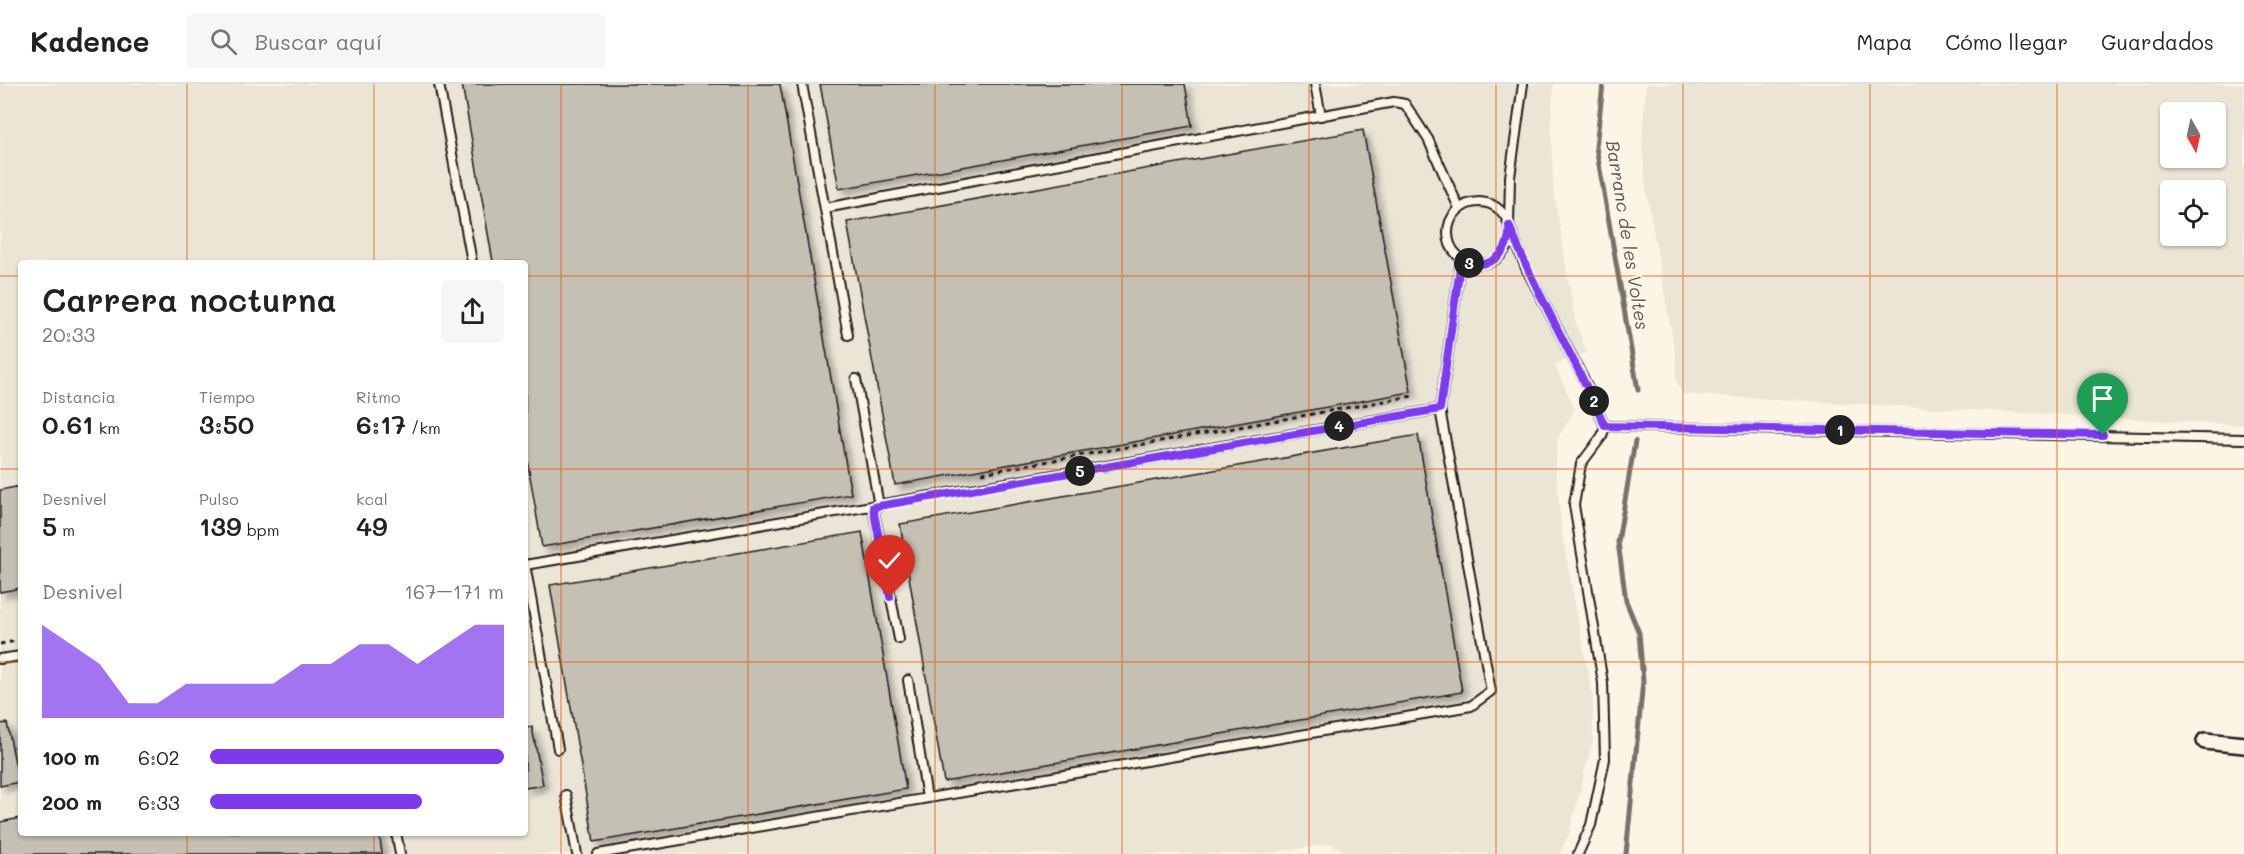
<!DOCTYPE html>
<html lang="es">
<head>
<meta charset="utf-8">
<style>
  body { margin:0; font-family:Mali,sans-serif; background:#f6f6f6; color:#222; height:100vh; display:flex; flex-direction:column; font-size:22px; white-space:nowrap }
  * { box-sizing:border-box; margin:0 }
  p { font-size:20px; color:#767676 }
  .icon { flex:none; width:33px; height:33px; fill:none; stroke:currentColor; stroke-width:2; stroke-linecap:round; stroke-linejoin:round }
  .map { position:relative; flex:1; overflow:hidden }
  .sheet { position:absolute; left:18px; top:176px; width:510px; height:576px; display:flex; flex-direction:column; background:#fff; border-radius:6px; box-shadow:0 2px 4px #0004 }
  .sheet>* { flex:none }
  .needle { width:39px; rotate:171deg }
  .tools { position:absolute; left:2160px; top:18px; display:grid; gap:12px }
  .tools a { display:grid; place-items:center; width:66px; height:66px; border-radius:6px; background:#fff; box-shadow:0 2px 4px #0004; font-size:30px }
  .pin { position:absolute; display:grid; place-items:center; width:51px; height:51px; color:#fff; margin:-62px -26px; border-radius:50% 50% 50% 0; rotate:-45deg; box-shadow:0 0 6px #0007 }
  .pin .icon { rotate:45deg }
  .km { position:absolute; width:30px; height:30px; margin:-15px; border-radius:50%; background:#222; color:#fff; font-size:16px; line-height:30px; text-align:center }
  .round { display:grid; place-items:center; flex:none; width:63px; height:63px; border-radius:6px; background:#f6f6f6 }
  .head { display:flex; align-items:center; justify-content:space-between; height:102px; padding:0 24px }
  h1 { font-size:33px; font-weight:600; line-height:45px }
  .figures { display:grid; grid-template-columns:repeat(3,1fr); gap:9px; height:102px; padding:6px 24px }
  .figures div { display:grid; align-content:center }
  .figures b { font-size:26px; font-weight:600 }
  .figures small { font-size:16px; font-weight:400 }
  .figures p { font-size:16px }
  .chart { height:168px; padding:12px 24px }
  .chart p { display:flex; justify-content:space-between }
  .chart svg { width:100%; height:108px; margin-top:6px; fill:#7c3aed; opacity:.7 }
  ul { padding:0 24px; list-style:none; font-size:20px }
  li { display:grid; grid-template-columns:96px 72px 1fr; align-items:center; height:45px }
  li i { height:15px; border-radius:8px; background:#7c3aed }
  header { display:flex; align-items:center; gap:36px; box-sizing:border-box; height:84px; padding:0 30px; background:#fff; border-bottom:2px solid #e0e0e0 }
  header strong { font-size:28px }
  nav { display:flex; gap:33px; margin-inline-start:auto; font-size:21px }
  .search { width:420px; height:54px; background:#f6f6f6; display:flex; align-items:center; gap:15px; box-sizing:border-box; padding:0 21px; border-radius:6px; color:#767676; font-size:22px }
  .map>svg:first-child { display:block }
  .built { fill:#ebe5d6; fill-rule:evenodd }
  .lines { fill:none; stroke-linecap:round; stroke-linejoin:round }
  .stream { stroke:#75726c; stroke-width:5 }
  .building { fill:#c4c0b3; stroke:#1c1c1c; stroke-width:1.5; filter:url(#shadow) }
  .lane-casing { stroke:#1c1c1c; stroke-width:12 }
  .street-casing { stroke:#1c1c1c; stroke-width:20 }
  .path { stroke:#1c1c1c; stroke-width:3; stroke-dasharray:4.5 4.5; stroke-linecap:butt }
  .lane { stroke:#fcf5e5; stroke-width:8 }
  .street { stroke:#fcf5e5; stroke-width:15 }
  .route-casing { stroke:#fff; stroke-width:12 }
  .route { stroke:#7c3aed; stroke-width:8 }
  .grid { fill:none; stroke:#e8590c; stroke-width:1.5; stroke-opacity:0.55 }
  .labels { text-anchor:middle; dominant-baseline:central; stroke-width:4.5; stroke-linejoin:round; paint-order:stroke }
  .water-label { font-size:18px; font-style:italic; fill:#575551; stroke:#fcf5e5 }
</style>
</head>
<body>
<header>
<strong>Kadence</strong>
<div class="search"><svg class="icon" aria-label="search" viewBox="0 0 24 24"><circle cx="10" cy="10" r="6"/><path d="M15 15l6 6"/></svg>Buscar aquí</div>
<nav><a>Mapa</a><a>Cómo llegar</a><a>Guardados</a></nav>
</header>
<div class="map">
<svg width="2244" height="770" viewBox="0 0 2244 770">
  <defs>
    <filter id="shadow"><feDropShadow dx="5.5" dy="5.5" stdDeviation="3" flood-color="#0004"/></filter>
  </defs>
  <rect width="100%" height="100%" fill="#fcf5e5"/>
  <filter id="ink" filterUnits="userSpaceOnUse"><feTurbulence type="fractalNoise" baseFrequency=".0167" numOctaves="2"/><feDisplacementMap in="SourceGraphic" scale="12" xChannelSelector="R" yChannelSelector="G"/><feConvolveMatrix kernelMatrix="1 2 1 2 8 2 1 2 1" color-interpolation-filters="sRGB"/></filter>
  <g filter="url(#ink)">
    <g class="built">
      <path d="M0 0H1554L1551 35 1553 102 1575 237 1587 269 1554 280 1575 325 1558 354 1555 382 1563 457 1593 615V656L1569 750 1559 770H1350L1331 760 1260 770H0ZM21 178H525V748H21Z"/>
      <path d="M1646 0H2244V341L1682 310 1676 296V274L1646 105 1642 58ZM2170 28H2216V74H2170ZM2170 106H2216V152H2170Z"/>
    </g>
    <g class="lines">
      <g class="stream">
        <path d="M1603 0 1596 63 1638 306"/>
        <path d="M1626 770 1643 597 1639 549 1626 517 1618 458 1635 357"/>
      </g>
    </g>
    <g class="building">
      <path d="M462 0H780L851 410 542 463 525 363V178H493Z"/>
      <path d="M820 0H1185L1192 42 839 105Z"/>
      <path d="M1363 46 1411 308 895 401 847 138Z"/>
      <path d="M1418 351 1462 608 944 698 900 440Z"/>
      <path d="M21 402V504L0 508V406Z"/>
      <path d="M862 448 906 705 594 758 550 501Z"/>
      <path d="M7 639 19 698 0 702V640Z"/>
      <path d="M532 643 543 701 525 704V644Z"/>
      <path d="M21 734V748H379L382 770H0V738Z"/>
    </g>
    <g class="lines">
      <g class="lane-casing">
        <g id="lane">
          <path d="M439 0 472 178"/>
          <path d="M802 0 848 251"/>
          <path d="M1315 0 1321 32"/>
          <path d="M1523 0 1510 93 1509 141 1526 184 1584 296 1605 342 1602 352 1581 380 1574 421 1603 599 1605 675 1591 741 1578 770"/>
          <circle cx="1479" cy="149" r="31"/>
          <path d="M825 124 1394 18 1405 20 1428 55 1459 124"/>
          <path d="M856 295 879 422"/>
          <path d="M1605 342 2244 355"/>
          <path d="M873 423 899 555"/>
          <path d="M525 480 558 665"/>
          <path d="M525 481 1440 325"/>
          <path d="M0 575 21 572"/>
          <path d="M908 596 927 714"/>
          <path d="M566 711 577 770"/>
          <path d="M396 748 400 770"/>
          <path d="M598 770 1471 622 1491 607 1440 325 1461 175"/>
        </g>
      </g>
      <g class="street-casing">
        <path id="street" d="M2205 657 2244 661"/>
      </g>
      <g class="path">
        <path d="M982 389 1413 312"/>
        <path d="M0 560 21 556"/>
      </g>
      <use href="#lane" class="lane"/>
      <use href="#street" class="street"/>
    </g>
  </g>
  <g class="lines" filter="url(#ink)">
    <g class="route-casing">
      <path id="route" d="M890 513 873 423 1440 325 1461 175C1488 190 1512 169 1509 141 1536 210 1575 274 1605 342L2103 351"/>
    </g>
    <use href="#route" class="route"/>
  </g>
  <path class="grid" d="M187 0V178M374 0V178M561 0V770M748 0V770M935 0V770M1122 0V770M1309 0V770M1496 0V770M1683 0V770M1870 0V770M2057 0V770M0 192H21M525 192H2244M0 385H21M525 385H2244M0 578H21M525 578H2244M187 748V770M374 748V770"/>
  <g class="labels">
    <g class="water-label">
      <text transform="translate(1628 151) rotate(81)">Barranc de les Voltes</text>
    </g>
  </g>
</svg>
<div class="tools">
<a><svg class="needle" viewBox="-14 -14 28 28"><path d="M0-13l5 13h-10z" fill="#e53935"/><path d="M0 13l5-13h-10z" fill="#767676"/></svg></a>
<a><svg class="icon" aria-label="locate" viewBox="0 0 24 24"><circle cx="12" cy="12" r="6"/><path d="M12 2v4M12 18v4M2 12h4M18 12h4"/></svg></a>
</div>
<div class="pin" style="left:2103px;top:351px;background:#1e9e55"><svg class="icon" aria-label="arrive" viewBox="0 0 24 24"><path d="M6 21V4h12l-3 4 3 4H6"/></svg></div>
<div class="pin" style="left:890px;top:513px;background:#d93025"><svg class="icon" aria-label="check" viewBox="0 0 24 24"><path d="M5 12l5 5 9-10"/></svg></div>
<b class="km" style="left:1840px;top:346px">1</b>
<b class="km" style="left:1594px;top:317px">2</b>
<b class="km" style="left:1469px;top:179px">3</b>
<b class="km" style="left:1339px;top:342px">4</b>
<b class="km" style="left:1080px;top:387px">5</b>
<section class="sheet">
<div class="head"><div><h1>Carrera nocturna</h1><p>20:33</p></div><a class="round"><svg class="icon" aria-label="share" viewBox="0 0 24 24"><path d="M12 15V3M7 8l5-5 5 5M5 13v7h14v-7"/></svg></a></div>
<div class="figures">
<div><p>Distancia</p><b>0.61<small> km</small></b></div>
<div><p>Tiempo</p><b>3:50</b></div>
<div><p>Ritmo</p><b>6:17<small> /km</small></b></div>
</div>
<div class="figures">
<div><p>Desnivel</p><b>5<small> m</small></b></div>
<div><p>Pulso</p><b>139<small> bpm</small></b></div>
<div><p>kcal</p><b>49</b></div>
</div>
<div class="chart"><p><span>Desnivel</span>167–171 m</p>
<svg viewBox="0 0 160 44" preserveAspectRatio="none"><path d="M0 44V6L10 14L20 22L30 38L40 38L50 30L60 30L70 30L80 30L90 22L100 22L110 14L120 14L130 22L140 14L150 6L160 6V44z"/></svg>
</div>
<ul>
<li><b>100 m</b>6:02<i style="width:100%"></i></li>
<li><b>200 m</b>6:33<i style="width:72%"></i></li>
</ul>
</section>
</div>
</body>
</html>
